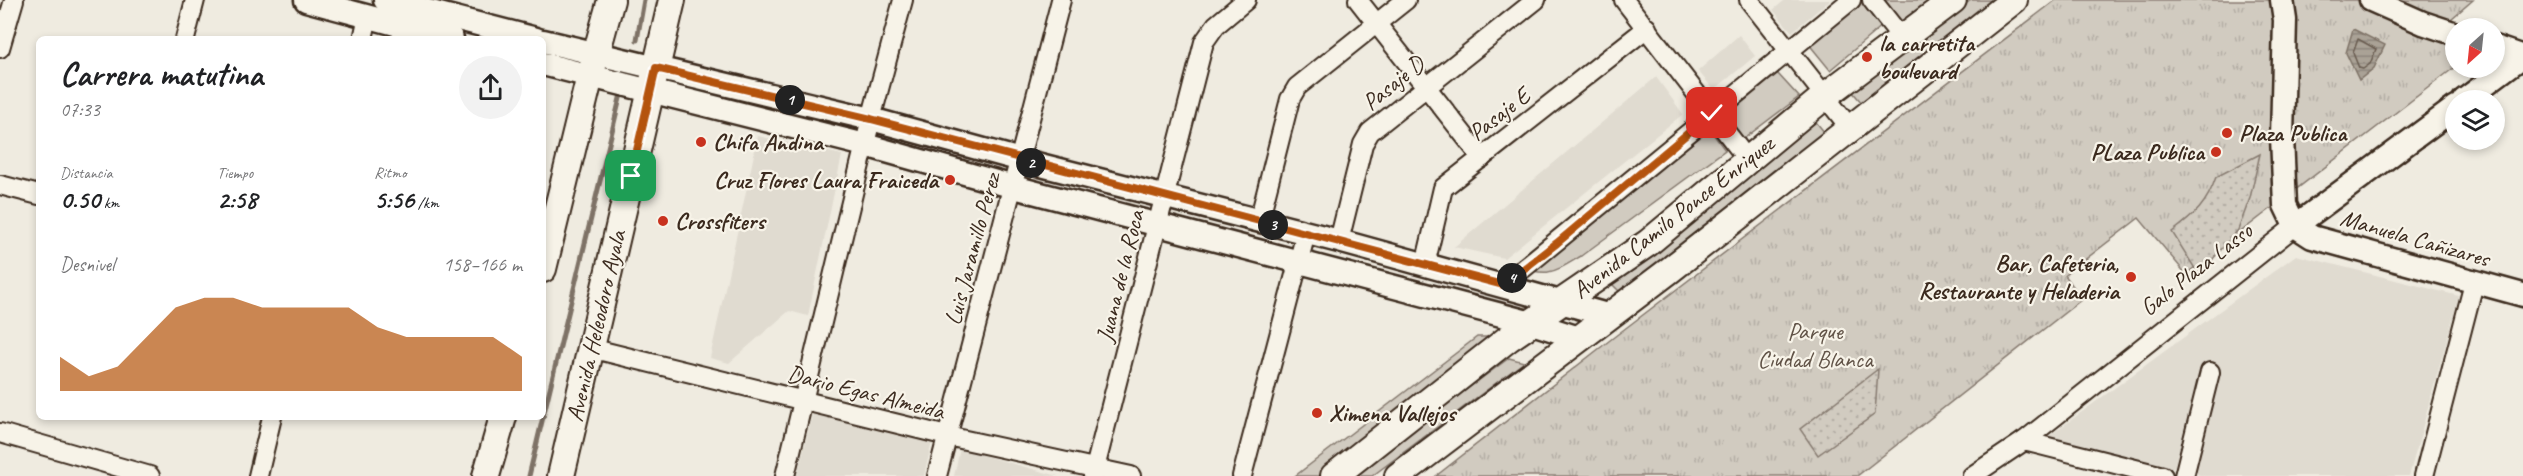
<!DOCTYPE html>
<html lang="es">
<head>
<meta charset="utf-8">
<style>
  body { margin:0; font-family:Caveat,sans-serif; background:#f2f2f2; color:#202124; height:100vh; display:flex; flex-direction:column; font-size:22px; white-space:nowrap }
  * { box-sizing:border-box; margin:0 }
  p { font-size:20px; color:#757577 }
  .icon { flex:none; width:33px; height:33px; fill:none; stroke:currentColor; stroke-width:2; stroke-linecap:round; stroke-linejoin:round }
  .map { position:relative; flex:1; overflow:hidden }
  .panel { position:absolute; left:36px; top:36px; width:510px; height:384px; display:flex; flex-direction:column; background:#fff; border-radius:9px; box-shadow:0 3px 9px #0003 }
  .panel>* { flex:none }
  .needle { width:39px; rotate:207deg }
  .fabs { position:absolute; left:2445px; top:18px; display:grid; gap:12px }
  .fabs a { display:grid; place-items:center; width:60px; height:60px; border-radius:50%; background:#fff; box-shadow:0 3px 9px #0003; font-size:30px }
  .pin { position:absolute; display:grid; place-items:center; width:51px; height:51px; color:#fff; margin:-26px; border-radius:12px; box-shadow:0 3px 9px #0006 }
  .km { position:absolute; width:30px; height:30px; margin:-15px; border-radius:50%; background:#222; color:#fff; font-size:16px; line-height:30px; text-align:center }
  .round { display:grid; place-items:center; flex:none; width:63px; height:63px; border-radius:32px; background:#f2f2f2 }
  .summary { display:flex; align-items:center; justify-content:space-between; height:102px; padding:0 24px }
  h1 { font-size:33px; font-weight:600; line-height:45px }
  .figures { display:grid; grid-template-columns:repeat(3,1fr); gap:9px; height:102px; padding:6px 24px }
  .figures div { display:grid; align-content:center }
  .figures b { font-size:26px; font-weight:600 }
  .figures small { font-size:16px; font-weight:400 }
  .figures p { font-size:16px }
  .chart { height:168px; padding:12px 24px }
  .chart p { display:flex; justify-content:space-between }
  .chart svg { width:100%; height:108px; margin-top:6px; fill:#b45309; opacity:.7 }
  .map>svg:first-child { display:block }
  .built { fill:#e0dbd0 }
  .grass { fill:#d1cbc0; stroke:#867a6f; stroke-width:1.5 }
  .park { fill:url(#park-tufts); stroke:#867a6f; stroke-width:1.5 }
  .garden { fill:url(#garden-dots); stroke:#867a6f; stroke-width:1.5 }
  .water { fill:url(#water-rules); stroke:#7e7266; stroke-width:1.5 }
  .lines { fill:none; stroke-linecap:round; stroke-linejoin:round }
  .shore { stroke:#675a4e; stroke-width:1.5 }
  .stream { stroke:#7e7266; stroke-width:5 }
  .minor-casing { stroke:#3b2a1e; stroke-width:22 }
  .tertiary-casing { stroke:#3b2a1e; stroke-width:27 }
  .secondary-casing { stroke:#3b2a1e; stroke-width:30 }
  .minor { stroke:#f7f3e8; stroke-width:18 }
  .tertiary { stroke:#f7f3e8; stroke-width:22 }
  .secondary { stroke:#f7f3e8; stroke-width:26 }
  .route-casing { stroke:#fff; stroke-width:12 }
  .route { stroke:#b45309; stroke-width:8 }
  .poi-dot { fill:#c8321e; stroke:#f7f3e8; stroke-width:2 }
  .labels { text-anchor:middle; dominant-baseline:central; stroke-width:4.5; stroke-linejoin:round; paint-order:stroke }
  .poi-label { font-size:24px; font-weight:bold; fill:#3b2a1e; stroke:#f7f3e8; text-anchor:start }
  .street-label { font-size:24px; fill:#3b2a1e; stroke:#f7f3e8 }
  .park-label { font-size:24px; fill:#605246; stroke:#f7f3e8 }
</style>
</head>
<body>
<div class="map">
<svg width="2523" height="476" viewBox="0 0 2523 476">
  <defs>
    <pattern id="park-tufts" width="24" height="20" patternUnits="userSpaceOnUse" patternTransform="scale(1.5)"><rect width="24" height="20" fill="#d1cbc0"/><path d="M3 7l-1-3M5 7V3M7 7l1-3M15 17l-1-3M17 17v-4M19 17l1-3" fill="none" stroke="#b4aea5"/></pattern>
    <pattern id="garden-dots" width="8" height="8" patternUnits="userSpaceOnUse" patternTransform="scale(1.5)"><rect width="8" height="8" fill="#d1cbc0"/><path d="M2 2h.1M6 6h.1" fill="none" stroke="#b4aea5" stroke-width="1.8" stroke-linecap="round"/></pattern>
    <pattern id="water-rules" width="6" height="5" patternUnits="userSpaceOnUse" patternTransform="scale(1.5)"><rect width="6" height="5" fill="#aaa296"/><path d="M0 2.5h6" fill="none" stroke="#8c847a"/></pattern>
  </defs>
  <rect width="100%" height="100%" fill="#efebe0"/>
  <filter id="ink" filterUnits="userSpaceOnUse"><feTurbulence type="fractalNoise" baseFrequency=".0167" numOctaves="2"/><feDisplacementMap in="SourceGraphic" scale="12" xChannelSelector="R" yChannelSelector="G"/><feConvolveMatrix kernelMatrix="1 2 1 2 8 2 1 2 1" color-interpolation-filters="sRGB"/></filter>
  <g filter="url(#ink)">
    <g class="built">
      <path d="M1785 0H1830L1792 32 1773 10Z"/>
      <path d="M1739 35 1755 56 1714 90 1698 71Z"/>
      <path d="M1656 77 1683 114 1504 258 1454 247Z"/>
      <path d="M758 136 842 155 808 316 789 311 729 363 710 358Z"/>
      <path d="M2296 255 2459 296 2409 476H2204L2049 436Z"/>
      <path d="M813 412 932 442 924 476H797Z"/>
      <path d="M960 449 1058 476H954Z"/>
    </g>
    <g class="grass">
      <path d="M1863 0 1883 25 1830 70 1808 43Z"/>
      <path d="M1880 0H1936L1905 27Z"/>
      <path d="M1971 0H1999L1862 103 1851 90Z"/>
      <path d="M1766 61 1799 97 1742 140 1714 103Z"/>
      <path d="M1700 116 1725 150 1581 256C1551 274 1547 278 1513 264Z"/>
      <path d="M1816 122 1825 133 1623 295 1609 281Z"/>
      <path d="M1477 337H1489L1493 344 1320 476H1295Z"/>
      <path d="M1509 358 1524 362 1372 476H1350Z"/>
    </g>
    <path class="park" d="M2056 0H2473L2436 32 2455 38V67L2186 274 2139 218 2065 275 2082 299 1857 476H1436L1614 337Z"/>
    <g class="garden">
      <path d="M2260 154 2250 198 2238 230 2199 275 2172 232C2195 215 2207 204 2216 177Z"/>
      <path d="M1878 369 1875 414 1818 455 1800 429Z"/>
    </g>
    <path class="water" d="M2353 29 2385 45 2374 68 2359 80 2346 53Z"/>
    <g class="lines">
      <path class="shore" d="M2358 39 2376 49 2370 64 2363 69 2359 68 2353 53Z"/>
      <g class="stream">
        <path d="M637 40 644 0"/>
        <path d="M543 417 621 94"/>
        <path d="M529 476 543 417"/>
      </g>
      <g class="minor-casing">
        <g id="minor">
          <path d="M1358 0 1482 158"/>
          <path d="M1624 0 1747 159"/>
          <path d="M1749 0 1850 128"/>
          <path d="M1872 0 1902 38"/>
          <path d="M185 39 195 0"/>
          <path d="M363 39 368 16"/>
          <path d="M0 48 14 0"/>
          <path d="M0 185 39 195"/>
          <path d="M1259 221 1290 99 1297 87 1406 0"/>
          <path d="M1339 241 1363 144 1370 132 1536 0"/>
          <path d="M1425 265 1443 188 1647 28"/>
          <path d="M1503 285 1851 0"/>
          <path d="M590 348 947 436 1131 476"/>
          <path d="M0 433 150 476"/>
          <path d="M2024 441 2163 476"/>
          <path d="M258 476 272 417"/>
          <path d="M785 476 871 119 903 0"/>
          <path d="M937 476 1061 0"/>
          <path d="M1093 476 1204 42 1216 25 1246 0"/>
          <path d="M1242 476 1306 233"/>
          <path d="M1972 476 2024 441 2295 226"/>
          <path d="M2184 476 2210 372"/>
          <path d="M2424 476 2474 283"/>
        </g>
      </g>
      <g class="tertiary-casing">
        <g id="tertiary">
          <path d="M306 0 452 39"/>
          <path d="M385 0 536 39"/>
          <path d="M2282 0 2285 20 2282 137 2285 205 2295 226"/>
          <path d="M2371 0 2423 23 2456 34"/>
          <path d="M543 41 871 119 1021 160 1339 241 1611 316"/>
          <path d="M2494 47 2523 57"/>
          <path d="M543 64 865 145 1014 187 1532 323 1579 338"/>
          <path d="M2464 100 2523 56"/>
          <path d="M2295 226 2312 237 2523 295"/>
          <path d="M2295 226 2456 107"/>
        </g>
      </g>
      <g class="secondary-casing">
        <g id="secondary">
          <path d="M543 269 590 76 611 0"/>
          <path d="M486 476 503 417"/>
          <path d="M561 476 672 0"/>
          <path d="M1334 476 1509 338 1648 243 1825 96 1953 0"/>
          <path d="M1398 476 1670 270 2014 0"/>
        </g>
      </g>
      <use href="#minor" class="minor"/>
      <use href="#tertiary" class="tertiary"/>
      <use href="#secondary" class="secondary"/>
    </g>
  </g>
  <g class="lines" filter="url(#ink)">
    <g class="route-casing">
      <path id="route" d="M631 176 656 68 871 119 1503 285 1557 243 1712 113"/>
    </g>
    <use href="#route" class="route"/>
  </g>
  <g class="poi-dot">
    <circle cx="1867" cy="57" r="6"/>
    <circle cx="2227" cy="133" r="6"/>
    <circle cx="701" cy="142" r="6"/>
    <circle cx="2216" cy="152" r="6"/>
    <circle cx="950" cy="180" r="6"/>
    <circle cx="663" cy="221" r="6"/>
    <circle cx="2131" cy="277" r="6"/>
    <circle cx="1317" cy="413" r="6"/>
  </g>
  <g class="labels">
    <g class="poi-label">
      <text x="1879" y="43">la carretita<tspan x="1879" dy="28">boulevard</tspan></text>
      <text x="2239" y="133">Plaza Publica</text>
      <text x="713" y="142">Chifa Andina</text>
      <text x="2204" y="152" text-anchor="end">PLaza Publica</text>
      <text x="938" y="180" text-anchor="end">Cruz Flores Laura Fraiceda</text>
      <text x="675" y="221">Crossfiters</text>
      <text x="2119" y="263" text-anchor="end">Bar, Cafeteria,<tspan x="2119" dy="28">Restaurante y Heladeria</tspan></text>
      <text x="1329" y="413">Ximena Vallejos</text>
    </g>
    <g class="street-label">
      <text transform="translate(1393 83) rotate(-39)">Pasaje D</text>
      <text transform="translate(1499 114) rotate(-38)">Pasaje E</text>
      <text transform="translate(1673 217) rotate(-38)">Avenida Camilo Ponce Enriquez</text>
      <text transform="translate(2415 238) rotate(16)">Manuela Cañizares</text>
      <text transform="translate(972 249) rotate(-75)">Luis Jaramillo Perez</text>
      <text transform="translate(2196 269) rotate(-38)">Galo Plaza Lasso</text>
      <text transform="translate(1120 276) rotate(-76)">Juana de la Roca</text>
      <text transform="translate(596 326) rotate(-77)">Avenida Heleodoro Ayala</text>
      <text transform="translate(866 392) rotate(14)">Dario Egas Almeida</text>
    </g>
    <g class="park-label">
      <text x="1815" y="331">Parque<tspan x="1815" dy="28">Ciudad Blanca</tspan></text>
    </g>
  </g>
</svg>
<div class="fabs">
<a><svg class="needle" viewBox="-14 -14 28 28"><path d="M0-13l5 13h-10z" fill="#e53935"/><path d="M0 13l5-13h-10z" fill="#757577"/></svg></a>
<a><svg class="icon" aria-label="layers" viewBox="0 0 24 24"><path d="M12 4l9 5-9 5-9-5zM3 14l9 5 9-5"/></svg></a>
</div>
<div class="pin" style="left:631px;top:176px;background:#1e9e55"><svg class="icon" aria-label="arrive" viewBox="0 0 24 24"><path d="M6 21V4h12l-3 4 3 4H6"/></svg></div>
<div class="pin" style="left:1712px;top:113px;background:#d93025"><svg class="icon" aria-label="check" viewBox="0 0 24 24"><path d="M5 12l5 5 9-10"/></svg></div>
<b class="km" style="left:790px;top:100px">1</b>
<b class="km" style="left:1031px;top:163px">2</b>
<b class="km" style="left:1273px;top:225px">3</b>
<b class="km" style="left:1512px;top:278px">4</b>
<section class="panel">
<div class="summary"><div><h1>Carrera matutina</h1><p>07:33</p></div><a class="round"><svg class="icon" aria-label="share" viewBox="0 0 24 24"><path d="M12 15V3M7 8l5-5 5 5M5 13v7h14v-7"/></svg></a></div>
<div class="figures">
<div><p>Distancia</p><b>0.50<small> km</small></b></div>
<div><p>Tiempo</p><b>2:58</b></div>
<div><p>Ritmo</p><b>5:56<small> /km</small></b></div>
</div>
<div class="chart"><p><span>Desnivel</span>158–166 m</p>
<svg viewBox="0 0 160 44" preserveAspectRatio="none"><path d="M0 44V30L10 38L20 34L30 22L40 10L50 6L60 6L70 10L80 10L90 10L100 10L110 18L120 22L130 22L140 22L150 22L160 30V44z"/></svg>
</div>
</section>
</div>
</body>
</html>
